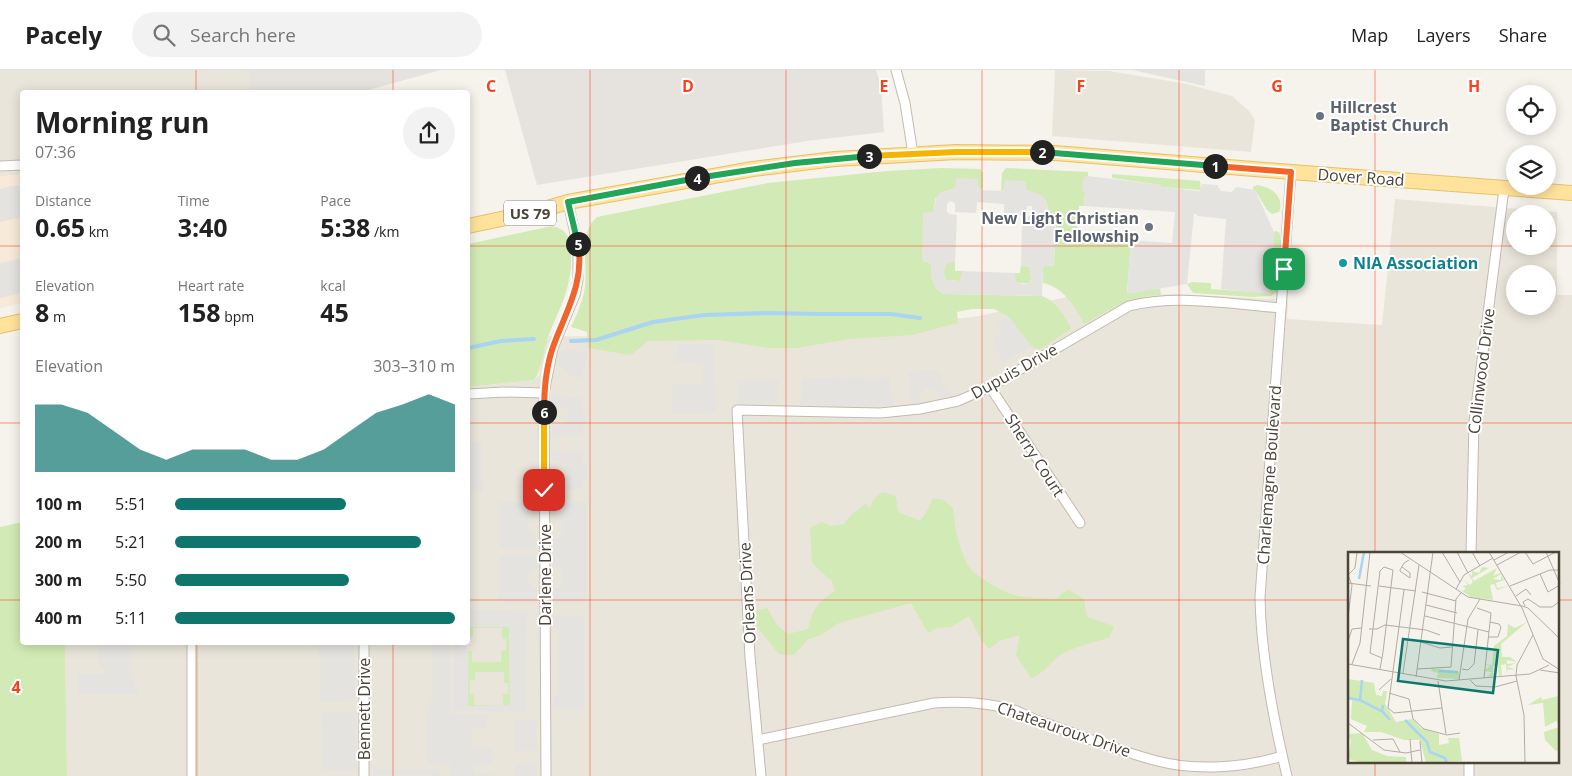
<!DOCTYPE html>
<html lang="en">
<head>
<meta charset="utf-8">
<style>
  body { margin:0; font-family:"Open Sans",sans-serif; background:#f2f2f2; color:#222; height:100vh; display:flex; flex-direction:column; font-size:19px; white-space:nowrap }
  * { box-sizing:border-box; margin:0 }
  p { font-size:16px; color:#767676 }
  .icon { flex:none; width:28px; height:28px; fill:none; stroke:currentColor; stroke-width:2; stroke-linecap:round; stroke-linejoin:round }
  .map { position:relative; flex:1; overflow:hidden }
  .drawer { position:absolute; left:20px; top:20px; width:450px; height:555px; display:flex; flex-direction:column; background:#fff; border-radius:5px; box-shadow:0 2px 12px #0003 }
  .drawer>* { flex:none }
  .tools { position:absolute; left:1506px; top:15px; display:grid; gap:10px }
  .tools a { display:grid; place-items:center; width:50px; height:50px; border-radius:50%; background:#fff; box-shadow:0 2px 12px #0003; font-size:25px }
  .pin { position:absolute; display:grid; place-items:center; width:42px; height:42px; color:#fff; margin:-21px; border-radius:10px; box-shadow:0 2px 8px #0006 }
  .km { position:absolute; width:25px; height:25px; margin:-12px; border-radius:50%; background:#222; color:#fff; font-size:14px; line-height:25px; text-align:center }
  .round { display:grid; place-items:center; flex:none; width:52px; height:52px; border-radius:26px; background:#f2f2f2 }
  .headline { display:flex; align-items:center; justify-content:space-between; height:85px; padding:0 15px }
  h1 { font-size:28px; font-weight:700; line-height:38px }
  .stats { display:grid; grid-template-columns:repeat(3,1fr); gap:8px; height:85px; padding:5px 15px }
  .stats div { display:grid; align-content:center }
  .stats b { font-size:25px; font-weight:700 }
  .stats small { font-size:14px; font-weight:400 }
  .stats p { font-size:14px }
  .chart { height:140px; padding:10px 15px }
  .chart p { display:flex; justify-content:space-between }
  .chart svg { width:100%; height:90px; margin-top:5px; fill:#0f766e; opacity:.7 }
  ul { padding:0 15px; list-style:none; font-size:16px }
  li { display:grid; grid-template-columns:80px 60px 1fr; align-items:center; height:38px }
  li i { height:12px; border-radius:6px; background:#0f766e }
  header { display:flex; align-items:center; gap:30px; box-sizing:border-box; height:70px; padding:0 25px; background:#fff; border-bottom:1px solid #e0e0e0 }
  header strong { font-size:24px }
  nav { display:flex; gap:28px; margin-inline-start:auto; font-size:18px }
  .search { width:350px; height:45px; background:#f2f2f2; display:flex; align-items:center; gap:12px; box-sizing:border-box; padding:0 18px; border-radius:28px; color:#767676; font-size:19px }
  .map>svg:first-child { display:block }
  .residential { fill:#eae5da; fill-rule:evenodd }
  .commercial { fill:#f7ead8 }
  .industrial { fill:#e6e2dd }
  .green { fill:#d2eab5; fill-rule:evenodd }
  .parking { fill:#e5e3e0; fill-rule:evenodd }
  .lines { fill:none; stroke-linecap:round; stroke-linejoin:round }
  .stream { stroke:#a9d4f2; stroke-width:4 }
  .street-casing { stroke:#c2bbae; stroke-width:11 }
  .primary-casing { stroke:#e6c16a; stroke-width:16 }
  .street { stroke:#fff; stroke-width:9 }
  .primary { stroke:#ffe39c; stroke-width:14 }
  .split-1-casing { stroke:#fff; stroke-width:10 }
  .split-2-casing { stroke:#fff; stroke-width:10 }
  .split-3-casing { stroke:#fff; stroke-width:10 }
  .split-4-casing { stroke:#fff; stroke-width:10 }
  .split-5-casing { stroke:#fff; stroke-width:10 }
  .split-6-casing { stroke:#fff; stroke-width:10 }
  .split-7-casing { stroke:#fff; stroke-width:10 }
  .split-1 { stroke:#f0652b; stroke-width:6 }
  .split-2 { stroke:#22a559; stroke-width:6 }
  .split-3 { stroke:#f5b400; stroke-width:6 }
  .split-4 { stroke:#22a559; stroke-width:6 }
  .split-5 { stroke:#22a559; stroke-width:6 }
  .split-6 { stroke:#f0652b; stroke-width:6 }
  .split-7 { stroke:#f5b400; stroke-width:6 }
  .grid { fill:none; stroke:#fc3f1d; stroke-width:1; stroke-opacity:0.55 }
  .worship-dot { fill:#6b7280; stroke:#fff; stroke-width:2 }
  .culture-dot { fill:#0f9aa8; stroke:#fff; stroke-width:2 }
  .labels { text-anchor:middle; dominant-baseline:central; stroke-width:4; stroke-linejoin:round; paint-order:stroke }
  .shield { fill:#fff; stroke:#817c74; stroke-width:1 }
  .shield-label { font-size:15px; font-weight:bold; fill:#4b4439 }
  .worship-label { font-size:16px; font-weight:bold; fill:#5b616d; stroke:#fff; text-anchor:start }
  .street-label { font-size:16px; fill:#4b4439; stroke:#fff }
  .culture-label { font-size:16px; font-weight:bold; fill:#0d838f; stroke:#fff; text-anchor:start }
  .inset-river { fill:none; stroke:#a9d4f2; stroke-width:2.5 }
  .inset-road { fill:none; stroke:#b2ada4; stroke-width:1 }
  .view { fill:#0f766e; fill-opacity:0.15; stroke:#0f766e; stroke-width:2.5 }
  .inset-edge { fill:none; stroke:#4b4439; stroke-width:2.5 }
  .grid-label { font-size:16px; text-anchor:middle; font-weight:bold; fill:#fc3f1d; stroke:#fff; stroke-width:4; stroke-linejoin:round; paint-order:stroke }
</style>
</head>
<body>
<header>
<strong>Pacely</strong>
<div class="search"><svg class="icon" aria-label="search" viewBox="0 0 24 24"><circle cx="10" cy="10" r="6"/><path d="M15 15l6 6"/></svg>Search here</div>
<nav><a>Map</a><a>Layers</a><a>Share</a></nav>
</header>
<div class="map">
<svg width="1572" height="706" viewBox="0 0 1572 706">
  <rect width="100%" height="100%" fill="#f6f3ec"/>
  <g class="residential">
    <path d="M0 0H247L252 22H22V105L0 106Z"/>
    <path d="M1055 0 1109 1 1187 14 1232 26 1249 41 1255 50 1251 82 1052 66Z"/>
    <path d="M1395 129 1557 142V225H1572V706H67L65 573 468 572V317L534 310 539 305 540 293 549 266 803 269 979 246 1095 221 1128 229 1146 225 1177 224 1288 230 1287 249 1382 255ZM1515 144H1548V176H1515ZM1515 204H1548V236H1515ZM1350 483H1558V692H1350Z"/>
  </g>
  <path class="commercial" d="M22 105V233L0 238V106Z"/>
  <g class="industrial">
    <path d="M247 0H441L361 22H252Z"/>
    <path d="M505 0H876L881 15 884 62 807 71 537 115Z"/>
  </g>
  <g class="green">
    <path d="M942 98 980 99 983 103V118L981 120 978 117C961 118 946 117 935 129L934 141 931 143 922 191 928 192 931 194C931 207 932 219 945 224L1042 226C1057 232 1065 246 1071 259L1039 280 1031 276 1009 247 994 239H972L957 242 958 253 912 265 850 269 796 278H768L718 270 648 271 631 285 588 278 587 262 571 257C577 245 583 230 585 217 588 195 578 162 597 147L768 113 887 101Z"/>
    <path d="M1006 98 1088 102V106L1083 108 1085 123 1084 136H1079L1077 164 1131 170 1127 223 1160 218 1161 225C1129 226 1112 239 1084 254 1075 236 1063 217 1043 213V198L1045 195 1054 196 1056 148 1047 147C1047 143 1048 138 1047 134 1044 123 1034 124 1026 120L1025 111 1001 121 1002 103Z"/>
    <path d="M1112 104 1200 111 1201 120 1161 117V115L1112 108Z"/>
    <path d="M1257 115C1271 117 1285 126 1279 142L1272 144 1267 140 1255 120H1253V117Z"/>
    <path d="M552 156C568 159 571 170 571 185 572 219 560 236 548 267 545 276 540 305 534 310L468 317V174Z"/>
    <path d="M1276 161 1279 162 1280 165V186L1276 190 1274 188V162Z"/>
    <path d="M948 192H955V201H963L960 211 946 210C943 206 943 195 948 192Z"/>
    <path d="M1021 195 1030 197 1031 209 1029 213H1017L1015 210V203H1020Z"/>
    <path d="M1273 210 1277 215V222L1271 226 1253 227 1193 223 1187 214 1192 212 1211 213V219L1269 223 1270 211Z"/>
    <path d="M882 422 896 426 898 442 920 451 927 441 933 428 944 430 953 438C954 457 959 480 969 497 976 507 1006 524 1018 526 1030 528 1044 528 1057 529L1062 523 1069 520 1084 529 1087 547 1114 556 1109 568C1096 571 1067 579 1058 587 1047 595 1045 603 1031 608L1016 585 1020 565 999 571 989 579 982 571 969 546 951 557 937 558 928 563 911 533 839 553 821 565 808 569 794 585 779 584 754 553 752 542 767 538 777 555 788 564 808 559C812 540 818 531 835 521L831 509 828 508 812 493 810 458 822 452 831 456 844 454 851 445 865 434 870 438 874 429Z"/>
    <path d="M22 452V572L65 573 67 706H0V457Z"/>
    <path d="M468 557H509L510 636H468ZM473 558H502V569H506V580L501 581V592H472V581H468V567H473ZM475 602H504V613H508V624H503V635H474V625L470 624V610H475Z"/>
  </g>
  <g class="parking">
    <path d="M1132 0H1205V16Z"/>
    <path d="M1088 106 1161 115 1162 117 1199 121 1201 120 1202 114 1217 115 1221 121 1232 122 1236 117 1255 120 1274 162V188L1269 224 1221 219 1226 149 1197 146V144H1194L1187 214 1127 224 1131 170 1172 173 1175 142 1084 136 1085 123 1082 120 1083 108Z"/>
    <path d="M956 108 978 109V117L981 120 1003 121 1005 110 1025 111 1026 120 1039 124 1044 128 1047 134V147L1056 148 1054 196 1045 195 1043 198 1042 226 945 224 938 220 934 215 931 207V194L928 192 922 191 923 143 934 141 936 127 941 122 955 118ZM950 131 955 133V142L976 143 977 132 1004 134V144L1026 145 1027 136H1032V146L1022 147 1021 195 1030 197 1031 209 1029 213 1022 214 1016 212 1015 203 963 201 960 211 946 210 944 207 945 194 955 192 957 145 950 144 947 142V134Z"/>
    <path d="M12 116H22V147L0 152V119Z"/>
    <path d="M22 188V223L0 228V193Z"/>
    <path d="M1009 247 1031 276 1003 293 993 269 1001 265 996 254Z"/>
    <path d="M677 274H714L716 343 673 344 672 314H703V293L676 292Z"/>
    <path d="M576 280 588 283 581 309 570 305 562 297 557 296 561 281Z"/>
    <path d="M937 299 950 325 943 328 935 318 926 319 919 326 920 333 912 335 908 302Z"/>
    <path d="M840 307V309H847L848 307H869V309H876V307H889L890 320 895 335 841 336 799 334 803 320 802 309Z"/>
    <path d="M779 310 776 334H738L737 311Z"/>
    <path d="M553 324 568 328 582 329 583 343H586V354L583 355V365H557L553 367 552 355 557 357 562 356 567 350 568 345 567 340 562 336 552 335Z"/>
    <path d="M479 371 482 379 483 421H468V374L469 372Z"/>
    <path d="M553 381H583V394L587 395V409L583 410V418L570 420 553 421V414L562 412 568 403 564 394 560 391H552Z"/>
    <path d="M500 432H536V446L531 449 528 454 529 460 536 465V478L500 479Z"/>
    <path d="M586 432V532H553V519L560 516 564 509 561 498 553 495V469L557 468 563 463 564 455 560 448 552 445V433Z"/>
    <path d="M536 485V498L530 502 528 509 530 515 536 520V532H499L500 486Z"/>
    <path d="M468 540 527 541 526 642 454 641V573H467L468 636 510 635 509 557H468Z"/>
    <path d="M584 545V639H553V626H558L559 624V561L557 558 553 559V546Z"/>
    <path d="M98 573H132V596L128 598 139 624H77L78 604H106L105 598 98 596Z"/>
    <path d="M432 573H451V644H487V658H472V677H492L493 694 474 695 475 704H492V706H450V694H427V640L432 628Z"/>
    <path d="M319 574H354L355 631 320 632Z"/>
    <path d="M356 642 357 700H322L321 643Z"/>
    <path d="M536 650 537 681H515V651Z"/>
    <path d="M537 693V706H515V694Z"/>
    <path d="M373 699H440V706H427L426 704 373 706Z"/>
  </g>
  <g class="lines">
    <g class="stream">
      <path d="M571 271 596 270 653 252 704 245 768 243 821 244H891L920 248"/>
      <path d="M468 278 501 271 534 269"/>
    </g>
    <g class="street-casing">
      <g id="street">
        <path d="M896 0 905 33 913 84"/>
        <path d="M0 96 22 95"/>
        <path d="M990 317 1080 453"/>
        <path d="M468 324 504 322 544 323"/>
        <path d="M1471 483 1474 352 1504 119"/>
        <path d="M192 572V706"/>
        <path d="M758 670 934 633C962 631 989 632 1017 641 1026 645 1035 650 1045 653 1082 666 1119 681 1157 691 1196 701 1244 698 1282 686"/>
        <path d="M364 706V572"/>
        <path d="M546 706 544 323 553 278 575 225 578 210V177L568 132"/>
        <path d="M761 706 750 587 737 340 880 343 920 339 958 331 990 317 1129 236C1176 224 1233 234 1281 238"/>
        <path d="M1287 706C1273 648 1261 587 1260 527L1291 102"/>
        <path d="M1469 706V692"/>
      </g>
    </g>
    <g class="primary-casing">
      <g id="primary">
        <path d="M468 156 534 142 568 132 753 99 835 89 956 82 1055 83 1291 102 1572 123"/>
        <path d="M0 256 22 251"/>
      </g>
    </g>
    <use href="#street" class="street"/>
    <use href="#primary" class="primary"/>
  </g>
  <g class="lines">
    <g class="split-1-casing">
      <path id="split-1" d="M1215 96 1291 102 1284 199"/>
    </g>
    <g class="split-2-casing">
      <path id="split-2" d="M1042 82 1215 96"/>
    </g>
    <g class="split-3-casing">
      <path id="split-3" d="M869 86 956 82H1042"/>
    </g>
    <g class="split-4-casing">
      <path id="split-4" d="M697 108 795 93 869 86"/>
    </g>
    <g class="split-5-casing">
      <path id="split-5" d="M578 174 568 132 697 108"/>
    </g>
    <g class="split-6-casing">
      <path id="split-6" d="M544 342C544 321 546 297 553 277 565 243 585 213 578 174"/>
    </g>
    <g class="split-7-casing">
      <path id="split-7" d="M544 342V420"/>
    </g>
    <use href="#split-1" class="split-1"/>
    <use href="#split-2" class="split-2"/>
    <use href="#split-3" class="split-3"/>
    <use href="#split-4" class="split-4"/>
    <use href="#split-5" class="split-5"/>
    <use href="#split-6" class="split-6"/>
    <use href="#split-7" class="split-7"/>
  </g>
  <path class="grid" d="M196 0V22M393 0V22M590 0V706M786 0V706M982 0V706M1179 0V706M1375 0V483M0 176H22M468 176H1572M0 353H22M468 353H1572M0 530H22M468 530H1350M1558 530H1572M196 572V706M393 572V706M1375 692V706"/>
  <g class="worship-dot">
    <circle cx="1320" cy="46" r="5"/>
    <circle cx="1149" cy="157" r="5"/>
  </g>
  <circle class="culture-dot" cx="1343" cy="193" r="5"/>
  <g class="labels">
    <rect class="shield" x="504" y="130.5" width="52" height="25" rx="4"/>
    <g class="shield-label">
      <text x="530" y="143">US 79</text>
    </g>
    <g class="worship-label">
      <text x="1330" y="37">Hillcrest<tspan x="1330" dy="18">Baptist Church</tspan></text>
      <text x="1139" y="148" text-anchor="end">New Light Christian<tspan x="1139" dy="18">Fellowship</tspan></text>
    </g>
    <g class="street-label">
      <text transform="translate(1361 107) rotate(4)">Dover Road</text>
      <text transform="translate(1014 301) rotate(-29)">Dupuis Drive</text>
      <text transform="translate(1481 301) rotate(-83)">Collinwood Drive</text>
      <text transform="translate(1035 385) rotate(57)">Sherry Court</text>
      <text transform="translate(1269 405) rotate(-86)">Charlemagne Boulevard</text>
      <text transform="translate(545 505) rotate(-90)">Darlene Drive</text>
      <text transform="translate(747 523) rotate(-93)">Orleans Drive</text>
      <text transform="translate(364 639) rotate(-90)">Bennett Drive</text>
      <text transform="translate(1064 659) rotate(19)">Chateauroux Drive</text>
    </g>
    <g class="culture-label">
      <text x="1353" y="193">NIA Association</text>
    </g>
  </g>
  <g transform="translate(1348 482)">
    <rect width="211" height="211" fill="#f6f3ec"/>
    <path d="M134 15 141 16 124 26 126 29 149 16 145 24 152 21 153 22 145 27 153 28V23L156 28 148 31 149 36 160 34 149 38 146 32 142 33 145 48 123 45 110 36 115 39 118 36 114 34 120 33 115 28 122 33 125 30 120 21 124 24V19L131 21ZM179 70 153 92 154 105H162L169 110 159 108V112L168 111 159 115 167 117 159 118V123L158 112 153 113 154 123 151 124 150 113 145 114V124L139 125 144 120 136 119 142 114 137 112 144 113 146 94 159 84 160 72 167 76ZM84 116 111 120V127L89 126 90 121 83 119ZM0 127 26 131 28 143 34 144 35 139H39L37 152 48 170 64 167 73 176 91 182V193L101 191 100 186H111L114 209 78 211 72 188H56L33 180H16L19 174 3 167 4 148 0 147ZM211 144V172L208 169 197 175 195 151 180 153 193 145 194 148ZM211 175V198L208 199 197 188 196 180ZM14 181 24 198 39 204 58 205V211H14L0 207 3 189 0 182Z" fill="#d2eab5"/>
    <path class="inset-river" d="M11 27 16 0M91 119 110 120M0 146 12 148 35 160M12 148 14 128M35 153 34 159 42 168M57 168 79 190 82 200 97 206 99 211"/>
    <path class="inset-road" d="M52 0 120 45 174 54M94 0 112 30M109 0 120 21M124 0 132 14M141 0 174 56 195 107 212 118M177 0 185 12 208 0M198 0 212 32M146 8 161 0M149 13 173 0M54 15 62 21V26L52 19V18L56 11 61 8M192 22 200 40 212 33M0 23 4 33 0 65M0 23 7 16 9 0M0 31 23 34M31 34 68 39M162 34 202 18H212M108 37 116 23 145 6M56 38 40 156 46 161 94 156M74 40 108 49M168 44 178 37 183 43M78 53 109 61M174 54 180 56 212 87M177 54 175 50 180 47 192 55H204L212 49M129 56 143 61 136 126M77 64 141 80M21 77H29L37 73 78 78 92 83M140 85H150L153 75 151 72 142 70M0 89 4 77 14 76M73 90 92 96 104 95M0 112 98 129 182 122 201 113M4 112 12 91 22 0M32 117 34 106 35 100 45 18 36 15 32 19 22 101 34 106M69 117 103 115 108 47 113 41M114 117 120 118 126 112 130 78M192 118 212 121M55 121 71 13M168 124 176 163 177 211M168 124 169 113 185 83M68 125 85 0M111 128 120 67 132 47M122 128 128 134 147 135 169 129M90 129 98 182M31 138 43 127M41 141 61 147 65 167 76 177 99 183 112 181M0 171 36 198 58 201 72 198M62 187 64 211M25 188 45 187 52 200M72 189 74 211"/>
    <path class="view" d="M55 87 150 98 145 141 50 129Z"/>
    <rect width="211" height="211" class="inset-edge"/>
  </g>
  <g class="grid-label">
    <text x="491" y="22">C</text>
    <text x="688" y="22">D</text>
    <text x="884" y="22">E</text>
    <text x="1081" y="22">F</text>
    <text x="1277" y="22">G</text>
    <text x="1474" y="22">H</text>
    <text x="16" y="623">4</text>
  </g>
</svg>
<div class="tools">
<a><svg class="icon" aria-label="locate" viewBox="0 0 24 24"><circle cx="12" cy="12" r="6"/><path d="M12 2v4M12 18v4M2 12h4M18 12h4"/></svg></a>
<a><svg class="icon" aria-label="layers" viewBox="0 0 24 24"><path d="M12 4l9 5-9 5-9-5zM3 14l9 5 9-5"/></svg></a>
<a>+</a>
<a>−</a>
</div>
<div class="pin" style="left:1284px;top:199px;background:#1e9e55"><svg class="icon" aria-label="arrive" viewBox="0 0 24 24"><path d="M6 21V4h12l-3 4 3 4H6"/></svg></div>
<div class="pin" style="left:544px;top:420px;background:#d93025"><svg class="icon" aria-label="check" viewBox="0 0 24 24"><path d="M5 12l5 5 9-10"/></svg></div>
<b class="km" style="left:1215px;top:96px">1</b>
<b class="km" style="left:1042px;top:82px">2</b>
<b class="km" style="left:869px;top:86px">3</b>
<b class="km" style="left:697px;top:108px">4</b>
<b class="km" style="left:578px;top:174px">5</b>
<b class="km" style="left:544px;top:342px">6</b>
<section class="drawer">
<div class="headline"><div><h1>Morning run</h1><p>07:36</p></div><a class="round"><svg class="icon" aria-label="share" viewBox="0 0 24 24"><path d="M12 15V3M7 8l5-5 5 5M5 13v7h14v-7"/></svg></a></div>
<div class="stats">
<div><p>Distance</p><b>0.65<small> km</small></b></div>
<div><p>Time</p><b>3:40</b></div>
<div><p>Pace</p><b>5:38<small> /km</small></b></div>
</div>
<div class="stats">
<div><p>Elevation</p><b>8<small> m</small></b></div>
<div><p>Heart rate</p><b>158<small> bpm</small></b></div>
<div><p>kcal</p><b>45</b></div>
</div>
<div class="chart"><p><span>Elevation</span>303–310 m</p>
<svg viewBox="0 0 160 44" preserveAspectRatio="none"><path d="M0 44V11L10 11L20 15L30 24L40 33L50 38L60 33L70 33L80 33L90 38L100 38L110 33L120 24L130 15L140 11L150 6L160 11V44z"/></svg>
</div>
<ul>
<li><b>100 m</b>5:51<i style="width:61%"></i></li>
<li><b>200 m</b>5:21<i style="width:88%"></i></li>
<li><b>300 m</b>5:50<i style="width:62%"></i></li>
<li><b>400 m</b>5:11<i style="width:100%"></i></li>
</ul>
</section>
</div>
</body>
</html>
